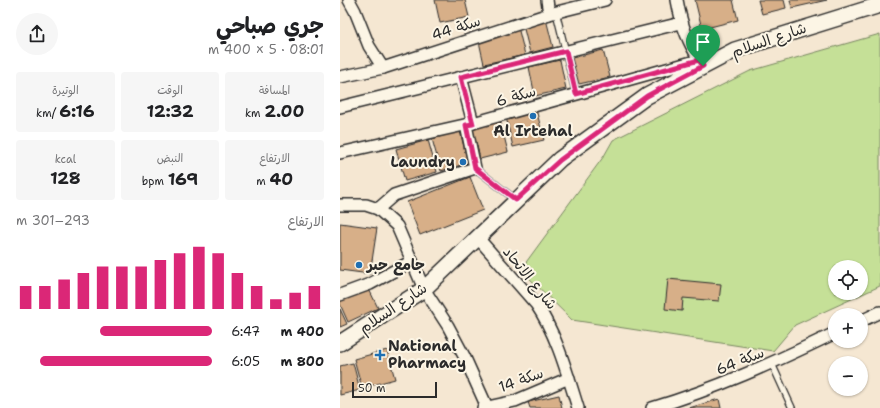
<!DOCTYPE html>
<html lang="ar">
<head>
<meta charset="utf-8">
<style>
  body { margin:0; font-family:"Shantell Sans","Playpen Sans Arabic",sans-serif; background:#f6f6f6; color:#202124; direction:rtl; height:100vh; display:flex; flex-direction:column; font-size:15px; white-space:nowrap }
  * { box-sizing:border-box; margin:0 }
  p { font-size:13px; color:#757577 }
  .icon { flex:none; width:22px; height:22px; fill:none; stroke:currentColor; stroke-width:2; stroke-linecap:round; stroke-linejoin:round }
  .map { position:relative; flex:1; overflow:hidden; direction:ltr }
  .side { display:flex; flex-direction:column; background:#fff; width:340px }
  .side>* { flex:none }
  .buttons { position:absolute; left:488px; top:260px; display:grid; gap:8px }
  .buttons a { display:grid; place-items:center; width:40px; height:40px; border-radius:50%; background:#fff; box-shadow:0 1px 3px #0004; font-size:20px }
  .scale { position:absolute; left:12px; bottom:10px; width:85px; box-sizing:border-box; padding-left:4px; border:2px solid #2b2b2b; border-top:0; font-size:11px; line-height:14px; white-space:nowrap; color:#2b2b2b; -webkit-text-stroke:3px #fcf5e5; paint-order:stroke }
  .pin { position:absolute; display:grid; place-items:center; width:34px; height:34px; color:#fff; margin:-41px -17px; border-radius:50% 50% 50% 0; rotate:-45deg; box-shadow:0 0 4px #0007 }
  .pin .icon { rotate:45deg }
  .round { display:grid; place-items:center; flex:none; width:42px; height:42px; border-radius:21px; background:#f6f6f6 }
  .overview { display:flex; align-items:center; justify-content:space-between; height:68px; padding:0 16px }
  h1 { font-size:22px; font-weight:700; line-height:30px }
  .stats { display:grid; grid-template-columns:repeat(3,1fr); gap:6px; height:68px; padding:4px 16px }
  .stats div { display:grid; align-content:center; border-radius:4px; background:#f6f6f6; text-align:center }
  .stats b { font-size:17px; font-weight:700 }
  .stats small { font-size:11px; font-weight:400 }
  .stats p { font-size:11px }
  .chart { height:112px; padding:8px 16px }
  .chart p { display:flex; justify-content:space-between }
  .chart svg { width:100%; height:72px; margin-top:4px; stroke:#db2777; stroke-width:6 }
  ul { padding:0 16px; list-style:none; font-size:13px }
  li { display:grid; grid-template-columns:64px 48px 1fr; align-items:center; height:30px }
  li i { height:10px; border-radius:5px; background:#db2777 }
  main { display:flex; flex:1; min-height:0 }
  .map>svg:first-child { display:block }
  .green { fill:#c5e097; stroke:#788661; fill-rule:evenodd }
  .building { fill:#d7af88; stroke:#2b2b2b }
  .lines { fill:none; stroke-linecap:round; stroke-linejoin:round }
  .lane-casing { stroke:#2b2b2b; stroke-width:8 }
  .street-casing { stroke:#2b2b2b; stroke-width:14 }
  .secondary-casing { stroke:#2b2b2b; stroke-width:18 }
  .lane { stroke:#fcf5e5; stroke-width:5.5 }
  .street { stroke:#fcf5e5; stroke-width:11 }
  .secondary { stroke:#fcf5e5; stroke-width:15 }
  .route-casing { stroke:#fff; stroke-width:8 }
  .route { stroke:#db2777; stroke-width:5 }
  .poi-dot { fill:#1f6fb2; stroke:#fcf5e5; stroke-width:1.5 }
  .labels { text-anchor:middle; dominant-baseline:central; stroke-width:4; stroke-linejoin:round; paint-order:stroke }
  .street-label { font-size:15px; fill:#2b2b2b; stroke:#fcf5e5 }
  .poi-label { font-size:15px; font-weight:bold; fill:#2b2b2b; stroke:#fcf5e5; text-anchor:start }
</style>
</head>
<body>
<main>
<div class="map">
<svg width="540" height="408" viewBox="0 0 540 408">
  <rect width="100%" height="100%" fill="#f5e7d2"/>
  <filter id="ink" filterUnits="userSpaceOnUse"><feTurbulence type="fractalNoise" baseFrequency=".025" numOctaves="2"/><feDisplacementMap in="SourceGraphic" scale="8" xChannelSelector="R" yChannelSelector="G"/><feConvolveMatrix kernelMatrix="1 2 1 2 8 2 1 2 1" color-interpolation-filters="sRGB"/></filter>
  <g filter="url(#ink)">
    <path class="green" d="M540 34V286L455 325 433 351 232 320 185 274 184 265 264 156 273 140 410 71ZM495 267H521V293H495Z"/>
    <g class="building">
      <path d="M95 0H125L129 17 100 23Z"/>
      <path d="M355 0H393L398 20 362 29Z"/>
      <path d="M418 0H444L446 8 422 14Z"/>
      <path d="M450 0H487L452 8Z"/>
      <path d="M206 19 213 47 190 53 183 25Z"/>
      <path d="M178 27 185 55 144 64 138 37Z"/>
      <path d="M263 50 270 77 239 84 232 58Z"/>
      <path d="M220 60 226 89 195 96 189 67Z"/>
      <path d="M196 109 204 140 173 147 166 117Z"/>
      <path d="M160 120 168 152 140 159 132 127Z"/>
      <path d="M120 131 128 163 101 171 92 139Z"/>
      <path d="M88 140 97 172 65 181 56 149Z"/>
      <path d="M130 177 143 210 80 235 67 202Z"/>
      <path d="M0 223 37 228 30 274 0 270Z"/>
      <path d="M328 279 381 284 379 301 343 298 342 311 325 309Z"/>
      <path d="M28 287 38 308 8 322 0 304V300Z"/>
      <path d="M0 309 7 324 0 327Z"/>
      <path d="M47 350 55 379 22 388 14 359Z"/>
      <path d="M13 363 20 390 0 395V366Z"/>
      <path d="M219 395 222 408H190L188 402Z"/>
      <path d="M379 399 381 408H349Z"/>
    </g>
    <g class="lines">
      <g class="lane-casing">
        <g id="lane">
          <path d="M216 12 236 94"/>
          <path d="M135 168 176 200"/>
          <path d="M432 364 452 408"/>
        </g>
      </g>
      <g class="street-casing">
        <g id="street">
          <path d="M9 0 15 11 29 46 43 68"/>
          <path d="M207 0 209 14"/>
          <path d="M337 0C342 28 348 42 363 66"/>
          <path d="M0 77 43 68 209 14 265 0"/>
          <path d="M121 77 133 123"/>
          <path d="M0 107 341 23"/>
          <path d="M0 153 133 123 359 60"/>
          <path d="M0 205H26L38 209 54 195 135 168 126 125"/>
          <path d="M38 209 57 226 84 289 108 326 124 356 147 407"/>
          <path d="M137 237 196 304C217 335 227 373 238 408"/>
          <path d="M0 295 30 284 72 261"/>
          <path d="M521 321 540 312"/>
          <path d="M143 408 175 401 229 378"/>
          <path d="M312 408C376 389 435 362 495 333"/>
        </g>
      </g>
      <g class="secondary-casing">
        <path id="secondary" d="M0 343 84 289 220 159 307 96 395 50 540 5"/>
      </g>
      <use href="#lane" class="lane"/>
      <use href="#street" class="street"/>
      <use href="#secondary" class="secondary"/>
    </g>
  </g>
  <g class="lines" filter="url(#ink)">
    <g class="route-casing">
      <path id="route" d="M226 51 236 94 359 60 363 66 307 96 220 160 176 200 135 168 126 125 133 124 121 77Z"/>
    </g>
    <use href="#route" class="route"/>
  </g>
  <g class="poi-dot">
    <circle cx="193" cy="116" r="4"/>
    <circle cx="123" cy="162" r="4"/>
    <circle cx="19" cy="265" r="4"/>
    <path d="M38 349h4v4h4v4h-4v4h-4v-4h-4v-4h4z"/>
  </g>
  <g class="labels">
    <g class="street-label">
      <text transform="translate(116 28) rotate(-18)">سكة 44</text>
      <text transform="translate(429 40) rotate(-19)">شارع السلام</text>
      <text transform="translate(176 96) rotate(-16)">سكة 6</text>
      <text transform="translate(190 278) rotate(51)">شارع الاتحاد</text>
      <text transform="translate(53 308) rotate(-34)">شارع السلام</text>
      <text transform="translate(400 361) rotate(-22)">سكة 64</text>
      <text transform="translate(181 380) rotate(-20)">سكة 14</text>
    </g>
    <g class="poi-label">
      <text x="193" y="131" text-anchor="middle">Al Irtehal</text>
      <text x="115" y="162" text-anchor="end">Laundry</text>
      <text x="27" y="265">جامع حبر</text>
      <text x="48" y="346">National<tspan x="48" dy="17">Pharmacy</tspan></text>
    </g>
  </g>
</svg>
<div class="buttons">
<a><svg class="icon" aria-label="locate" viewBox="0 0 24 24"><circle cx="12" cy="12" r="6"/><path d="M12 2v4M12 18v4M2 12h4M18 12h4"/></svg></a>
<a>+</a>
<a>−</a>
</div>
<div class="scale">50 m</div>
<div class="pin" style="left:363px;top:66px;background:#1e9e55"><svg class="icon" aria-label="arrive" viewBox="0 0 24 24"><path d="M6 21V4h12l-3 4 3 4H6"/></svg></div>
</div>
<section class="side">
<div class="overview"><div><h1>جري صباحي</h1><p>08:01 · 5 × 400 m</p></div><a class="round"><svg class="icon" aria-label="share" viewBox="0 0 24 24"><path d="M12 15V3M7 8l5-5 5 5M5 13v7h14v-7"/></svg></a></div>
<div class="stats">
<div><p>المسافة</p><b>2.00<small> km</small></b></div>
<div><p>الوقت</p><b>12:32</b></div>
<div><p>الوتيرة</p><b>6:16<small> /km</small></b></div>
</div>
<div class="stats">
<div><p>الارتفاع</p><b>40<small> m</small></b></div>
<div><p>النبض</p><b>169<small> bpm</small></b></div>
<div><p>kcal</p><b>128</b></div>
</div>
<div class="chart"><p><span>الارتفاع</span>293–301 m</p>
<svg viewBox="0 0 160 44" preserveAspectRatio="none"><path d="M5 44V30M15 44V30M25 44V26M35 44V22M45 44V18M55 44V18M65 44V18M75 44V14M85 44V10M95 44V6M105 44V10M115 44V22M125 44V30M135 44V38M145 44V34M155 44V30"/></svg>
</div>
<ul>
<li><b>400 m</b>6:47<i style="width:57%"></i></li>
<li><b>800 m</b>6:05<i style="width:88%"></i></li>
</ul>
</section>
</main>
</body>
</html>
